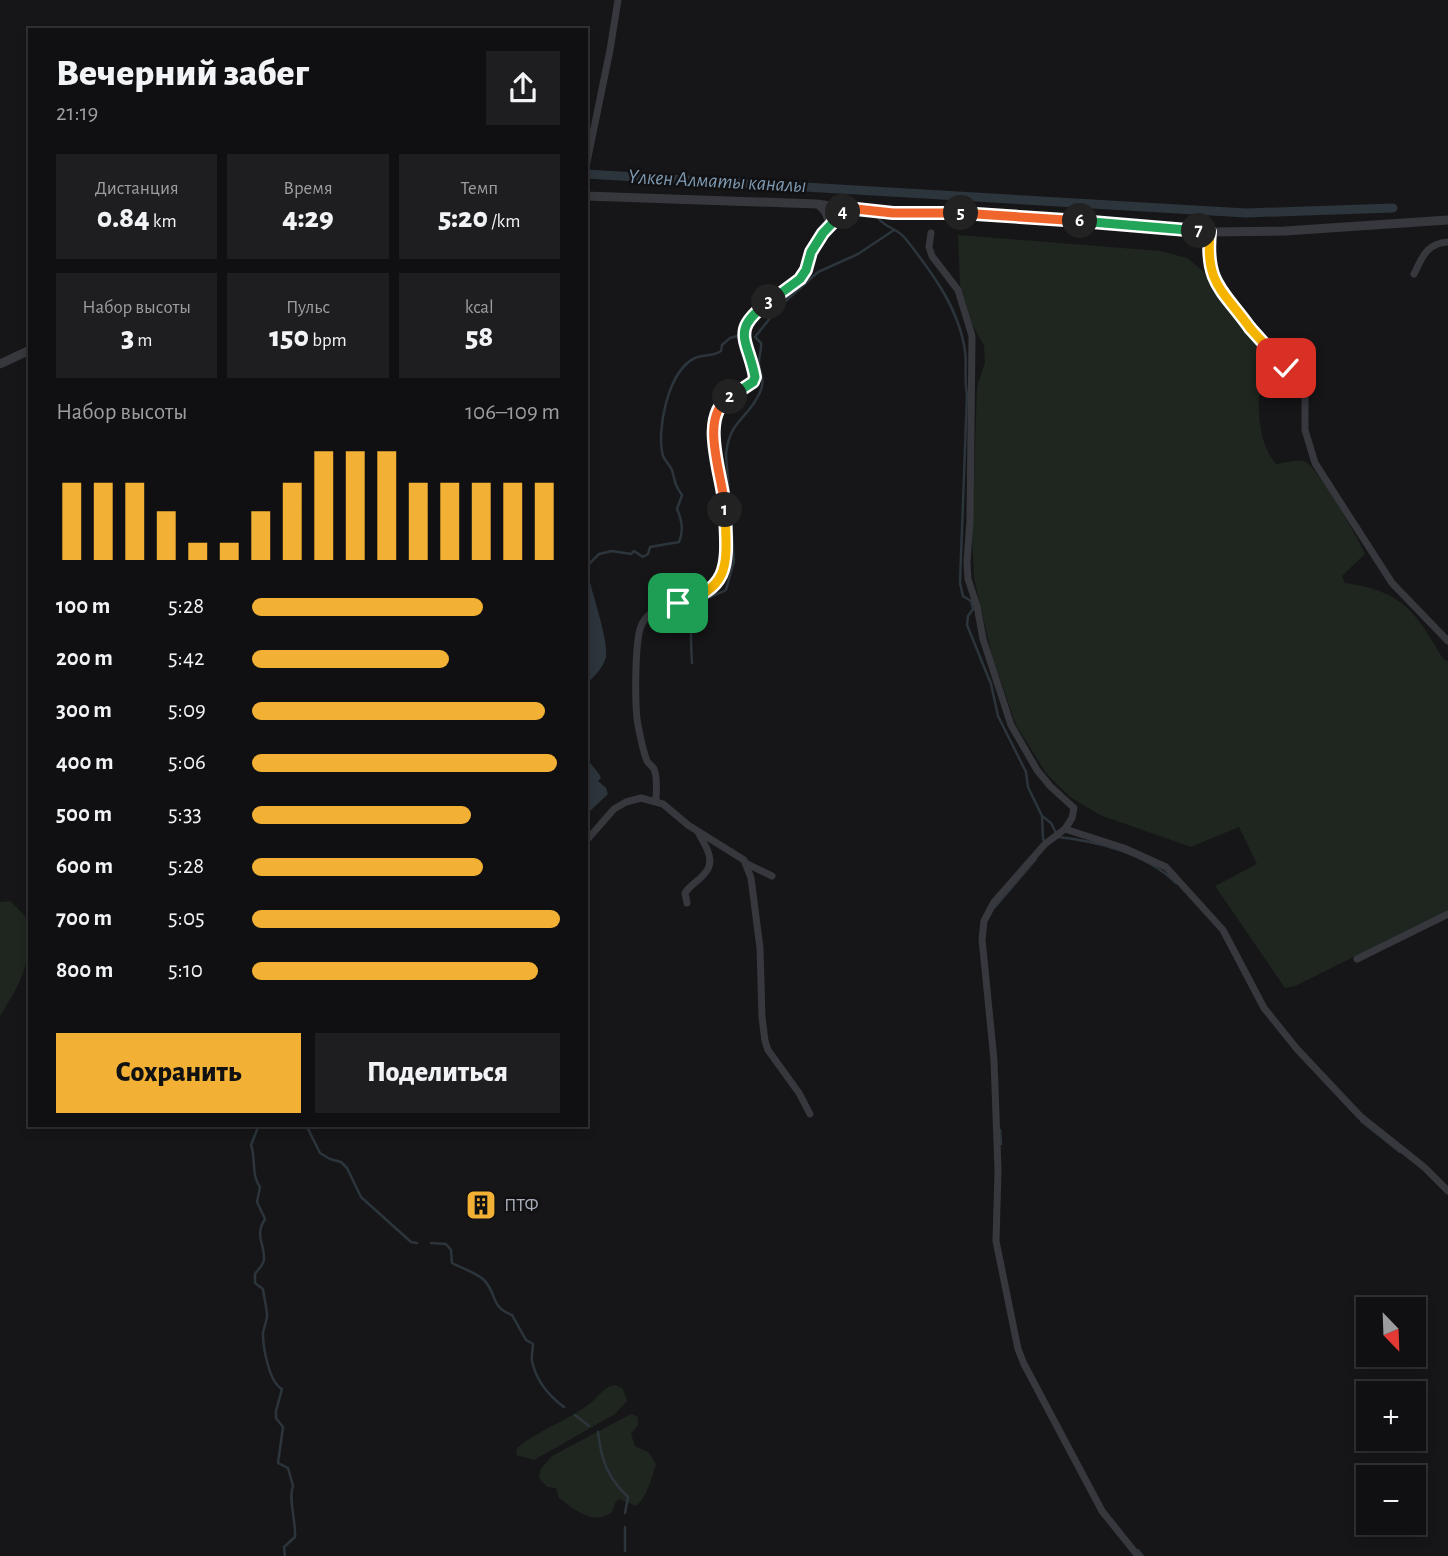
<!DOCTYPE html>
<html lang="ru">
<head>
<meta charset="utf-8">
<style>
  body { margin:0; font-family:"Alegreya Sans",sans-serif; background:#1e1e20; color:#f1f3f6; height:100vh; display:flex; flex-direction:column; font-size:26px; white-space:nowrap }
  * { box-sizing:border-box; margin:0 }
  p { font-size:23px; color:#9c9d9f }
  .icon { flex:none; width:38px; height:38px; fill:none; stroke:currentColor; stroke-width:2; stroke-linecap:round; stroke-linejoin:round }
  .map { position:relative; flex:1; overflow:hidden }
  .side { position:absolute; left:28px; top:28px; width:560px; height:1099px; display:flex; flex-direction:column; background:#101012; border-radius:0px; box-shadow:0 4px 10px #0003,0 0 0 2px #303032 }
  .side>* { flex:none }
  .needle { width:46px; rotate:157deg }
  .fabs { position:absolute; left:1356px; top:1297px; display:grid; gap:14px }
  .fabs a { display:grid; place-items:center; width:70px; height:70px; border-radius:0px; background:#101012; box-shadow:0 4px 10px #0003,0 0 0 2px #303032; font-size:35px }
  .pin { position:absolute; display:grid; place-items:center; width:60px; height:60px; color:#fff; margin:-30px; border-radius:14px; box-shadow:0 4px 10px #0006 }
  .km { position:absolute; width:35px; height:35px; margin:-18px; border-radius:50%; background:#222; color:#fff; font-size:19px; line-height:35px; text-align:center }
  .round { display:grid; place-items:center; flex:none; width:74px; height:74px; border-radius:0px; background:#1e1e20 }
  .overview { display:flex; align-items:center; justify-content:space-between; height:119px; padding:0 28px }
  h1 { font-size:38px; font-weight:800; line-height:52px }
  .figures { display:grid; grid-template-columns:repeat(3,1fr); gap:10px; height:119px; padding:7px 28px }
  .figures div { display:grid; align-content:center; border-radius:0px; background:#1e1e20; text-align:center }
  .figures b { font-size:30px; font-weight:800 }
  .figures small { font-size:19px; font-weight:400 }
  .figures p { font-size:19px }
  .chart { height:196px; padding:14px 28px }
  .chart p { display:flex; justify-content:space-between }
  .chart svg { width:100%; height:126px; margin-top:7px; stroke:#f2b134; stroke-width:6 }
  .cta { display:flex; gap:14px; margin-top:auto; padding:14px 28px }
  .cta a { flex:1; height:80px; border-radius:0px; background:#f2b134; color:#111; font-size:28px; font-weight:800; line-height:80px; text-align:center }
  .cta a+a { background:#1e1e20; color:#f1f3f6 }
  ul { padding:0 28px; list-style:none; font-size:23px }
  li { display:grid; grid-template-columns:112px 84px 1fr; align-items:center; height:52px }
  li i { height:18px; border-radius:9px; background:#f2b134 }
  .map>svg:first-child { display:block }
  .green { fill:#1e261f }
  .water { fill:#2c353c }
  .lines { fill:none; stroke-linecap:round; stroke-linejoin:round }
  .stream { stroke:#2c353c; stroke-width:2.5 }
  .canal { stroke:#2c353c; stroke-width:9 }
  .minor { stroke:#37383d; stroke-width:7 }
  .tertiary { stroke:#37383d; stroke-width:9 }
  .split-1-casing { stroke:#fff; stroke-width:14 }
  .split-2-casing { stroke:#fff; stroke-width:14 }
  .split-3-casing { stroke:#fff; stroke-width:14 }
  .split-4-casing { stroke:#fff; stroke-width:14 }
  .split-5-casing { stroke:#fff; stroke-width:14 }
  .split-6-casing { stroke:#fff; stroke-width:14 }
  .split-7-casing { stroke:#fff; stroke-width:14 }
  .split-8-casing { stroke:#fff; stroke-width:14 }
  .split-9-casing { stroke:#fff; stroke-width:14 }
  .split-1 { stroke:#f5b400; stroke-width:9 }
  .split-2 { stroke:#f0652b; stroke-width:9 }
  .split-3 { stroke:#22a559; stroke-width:9 }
  .split-4 { stroke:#22a559; stroke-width:9 }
  .split-5 { stroke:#f0652b; stroke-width:9 }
  .split-6 { stroke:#f0652b; stroke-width:9 }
  .split-7 { stroke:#22a559; stroke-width:9 }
  .split-8 { stroke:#f5b400; stroke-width:9 }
  .split-9 { stroke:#f5b400; stroke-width:9 }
  .labels { text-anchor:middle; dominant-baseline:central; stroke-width:5; stroke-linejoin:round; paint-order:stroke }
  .poi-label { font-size:19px; fill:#a8adb8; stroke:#111113; text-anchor:start }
  .water-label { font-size:21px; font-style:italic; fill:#7f9bb3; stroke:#111113 }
</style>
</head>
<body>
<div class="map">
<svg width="1448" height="1556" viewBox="0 0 1448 1556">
  <rect width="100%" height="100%" fill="#161618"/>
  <g class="green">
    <path d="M958 235 1160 251 1187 258 1203 271 1222 299 1270 357C1271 369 1263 372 1261 383 1256 407 1259 445 1276 464 1284 463 1296 459 1304 461 1317 465 1358 538 1365 554L1342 576 1345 583C1404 591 1415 612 1444 660L1448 661V910L1295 986 1285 988 1215 886 1257 864 1239 827 1191 847 1100 815 1070 797 1046 773 1016 725 992 656 974 578 972 536 977 387 985 362 984 346 972 324 960 284Z"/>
    <path d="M10 901 30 921C30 965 23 979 0 1016V902Z"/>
    <path d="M615 1385 623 1389 627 1401 615 1414 534 1460 516 1455 517 1448C540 1429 570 1420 593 1401 600 1394 605 1387 615 1385Z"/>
    <path d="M631 1414 638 1417V1425L631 1434 635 1446 648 1452 656 1464C651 1479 648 1496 636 1506L619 1499 615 1503 612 1512C593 1526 575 1510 559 1498L556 1488 547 1487 539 1478 540 1470 552 1456Z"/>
  </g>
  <g class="water">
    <path d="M586 564C589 586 609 639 606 657 603 668 594 677 586 684V658L590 646 586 617Z"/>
    <path d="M586 746 590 751C585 765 597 767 601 778L598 781 606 788 608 794 589 812 586 810Z"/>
  </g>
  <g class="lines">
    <g class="stream">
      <path d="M879 219C886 228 898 229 905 238 931 271 959 308 965 351 967 366 964 380 967 394L960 583 963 596 971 601 973 609 968 616 967 625 991 684 998 716 1026 772 1028 787 1042 816 1043 839 1046 843"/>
      <path d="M587 566 599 554 612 551 631 554 634 551 643 557 648 554 650 547 679 542C684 531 682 520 677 509L682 495C675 486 675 481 672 470 670 465 665 461 663 456 656 431 668 370 695 358 703 354 712 357 721 351L722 345 730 338 741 335"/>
      <path d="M692 663C691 646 688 618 701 603 706 597 719 594 726 590L734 561 726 455C729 419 749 419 760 392 765 382 761 375 759 365 758 358 762 351 761 343L755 337 779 307 818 272 858 254 894 230"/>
      <path d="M1042 816 1051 823 1058 837C1097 841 1147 854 1176 883"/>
      <path d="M995 907 1036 859"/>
      <path d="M1361 1121 1400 1152"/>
      <path d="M259 1125 251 1145C256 1158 251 1175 260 1187L257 1202 265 1219C254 1236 265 1244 264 1259 264 1265 258 1269 255 1274V1283L263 1289C264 1298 267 1307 267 1317 266 1322 264 1328 263 1333 263 1348 269 1382 282 1389L276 1411V1418L283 1427 278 1463 288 1468 293 1486C288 1498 296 1521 295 1537L284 1547 285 1556"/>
      <path d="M303 1125 308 1129 320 1153 330 1159 341 1162 347 1168 361 1197 411 1242 417 1243"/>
      <path d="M1000 1130 1001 1144"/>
      <path d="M431 1243 446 1244 451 1250 452 1263C461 1268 477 1273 484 1280 497 1293 490 1307 512 1315L526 1340 533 1344C533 1350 531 1357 532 1361 536 1380 549 1396 564 1407"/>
      <path d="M575 1415 589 1426"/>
      <path d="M598 1432C601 1460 608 1478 628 1497L625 1513"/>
      <path d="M1138 1550 1143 1556"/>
      <path d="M625 1551V1527"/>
    </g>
    <path class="canal" d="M586 174 1246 213 1393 208"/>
    <g class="minor">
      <path d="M586 167 610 50 618 0"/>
      <path d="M818 205 824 211 830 224"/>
      <path d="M1210 232 1208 255 1221 293 1286 368 1305 398V430L1315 463 1392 583 1448 641"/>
      <path d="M931 233 929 247 932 256 958 290 972 336 970 521 967 562 968 579 977 606 983 639 1011 725 1037 770 1050 786 1074 808 1072 818 1065 829 1045 844 994 902 984 921 982 939 994 1060 998 1170 996 1241 1018 1349 1024 1364 1102 1511 1138 1556"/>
      <path d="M1414 274C1423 256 1426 244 1448 242"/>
      <path d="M656 801C656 791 658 778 654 769 652 766 649 764 647 761 643 751 641 740 639 730 634 711 635 648 640 629 652 590 712 615 724 566 729 549 726 514 724 497 720 470 705 434 719 408 726 393 747 392 755 377 752 360 740 343 746 325 753 305 781 297 795 283 806 273 806 262 812 250 821 233 833 220 847 208"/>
      <path d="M1065 829 1124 848 1166 867 1223 930 1264 1008 1297 1049 1360 1116 1424 1167 1448 1191"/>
      <path d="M586 841 614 809 626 802 641 798 663 804 688 825 744 860 751 878 760 948 762 1017 765 1041 768 1050 799 1093 810 1114"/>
      <path d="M747 864 772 876"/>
      <path d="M687 903 685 893C691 884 699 881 705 873 717 860 704 844 698 832"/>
      <path d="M1357 959 1448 914"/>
    </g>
    <g class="tertiary">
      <path d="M586 196 817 204 870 212H951L1210 232 1285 231 1448 220"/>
      <path d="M0 364 30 350"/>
    </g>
  </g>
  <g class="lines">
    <g class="split-1-casing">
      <path id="split-1" d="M678 603C735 589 726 558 725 510"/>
    </g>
    <g class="split-2-casing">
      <path id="split-2" d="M725 510C724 478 697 417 730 397"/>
    </g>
    <g class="split-3-casing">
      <path id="split-3" d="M730 397 753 382 755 377C748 339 729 331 769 302"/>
    </g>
    <g class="split-4-casing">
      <path id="split-4" d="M769 302 800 279 806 270 811 252 823 233 843 212"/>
    </g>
    <g class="split-5-casing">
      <path id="split-5" d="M843 212 847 208 893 213H961"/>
    </g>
    <g class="split-6-casing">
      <path id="split-6" d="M961 213 1080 221"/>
    </g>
    <g class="split-7-casing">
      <path id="split-7" d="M1080 221 1199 231"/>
    </g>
    <g class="split-8-casing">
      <path id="split-8" d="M1199 231 1210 232C1205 284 1223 290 1250 328"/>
    </g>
    <g class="split-9-casing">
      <path id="split-9" d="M1250 328 1286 368"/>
    </g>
    <use href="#split-1" class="split-1"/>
    <use href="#split-2" class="split-2"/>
    <use href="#split-3" class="split-3"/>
    <use href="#split-4" class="split-4"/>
    <use href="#split-5" class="split-5"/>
    <use href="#split-6" class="split-6"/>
    <use href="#split-7" class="split-7"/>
    <use href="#split-8" class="split-8"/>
    <use href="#split-9" class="split-9"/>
  </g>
  <defs>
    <g id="building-square" transform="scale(1.575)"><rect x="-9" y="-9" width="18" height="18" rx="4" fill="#f2b134" stroke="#111113"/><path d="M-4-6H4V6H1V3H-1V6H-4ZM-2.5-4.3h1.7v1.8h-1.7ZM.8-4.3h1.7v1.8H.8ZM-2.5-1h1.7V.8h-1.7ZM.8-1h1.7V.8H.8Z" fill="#111"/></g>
  </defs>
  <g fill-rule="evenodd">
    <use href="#building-square" x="481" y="1205"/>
  </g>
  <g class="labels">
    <g class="poi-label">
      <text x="504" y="1205">ПТФ</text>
    </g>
    <g class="water-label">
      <text transform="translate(717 181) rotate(3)">Үлкен Алматы каналы</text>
    </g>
  </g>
</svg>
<div class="fabs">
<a><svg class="needle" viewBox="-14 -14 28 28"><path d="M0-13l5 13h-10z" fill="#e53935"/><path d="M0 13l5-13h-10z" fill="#9c9d9f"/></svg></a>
<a>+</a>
<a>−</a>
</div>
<div class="pin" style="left:678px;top:603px;background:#1e9e55"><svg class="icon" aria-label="arrive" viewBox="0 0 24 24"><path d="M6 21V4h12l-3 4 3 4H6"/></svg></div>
<div class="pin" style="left:1286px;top:368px;background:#d93025"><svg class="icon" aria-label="check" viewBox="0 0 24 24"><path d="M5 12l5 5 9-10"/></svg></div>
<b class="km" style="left:725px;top:510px">1</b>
<b class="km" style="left:730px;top:397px">2</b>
<b class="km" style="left:769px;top:302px">3</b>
<b class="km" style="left:843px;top:212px">4</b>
<b class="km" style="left:961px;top:213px">5</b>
<b class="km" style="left:1080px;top:221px">6</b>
<b class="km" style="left:1199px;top:231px">7</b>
<section class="side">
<div class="overview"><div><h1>Вечерний забег</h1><p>21:19</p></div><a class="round"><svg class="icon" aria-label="share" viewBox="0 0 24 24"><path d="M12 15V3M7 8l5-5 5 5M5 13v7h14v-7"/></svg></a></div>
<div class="figures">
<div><p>Дистанция</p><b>0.84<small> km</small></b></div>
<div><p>Время</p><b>4:29</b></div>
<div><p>Темп</p><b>5:20<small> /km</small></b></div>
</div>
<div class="figures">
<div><p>Набор высоты</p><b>3<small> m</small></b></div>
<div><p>Пульс</p><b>150<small> bpm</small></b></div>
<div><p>kcal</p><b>58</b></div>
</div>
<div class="chart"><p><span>Набор высоты</span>106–109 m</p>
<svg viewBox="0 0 160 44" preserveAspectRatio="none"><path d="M5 44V17M15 44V17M25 44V17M35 44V27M45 44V38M55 44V38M65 44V27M75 44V17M85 44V6M95 44V6M105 44V6M115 44V17M125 44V17M135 44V17M145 44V17M155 44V17"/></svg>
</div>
<ul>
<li><b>100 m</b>5:28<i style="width:75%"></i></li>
<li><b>200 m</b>5:42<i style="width:64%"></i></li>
<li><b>300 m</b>5:09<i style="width:95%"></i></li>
<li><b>400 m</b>5:06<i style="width:99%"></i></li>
<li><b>500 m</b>5:33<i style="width:71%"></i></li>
<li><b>600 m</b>5:28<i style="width:75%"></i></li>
<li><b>700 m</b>5:05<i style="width:100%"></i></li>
<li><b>800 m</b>5:10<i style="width:93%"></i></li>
</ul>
<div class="cta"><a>Сохранить</a><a>Поделиться</a></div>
</section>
</div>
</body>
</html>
